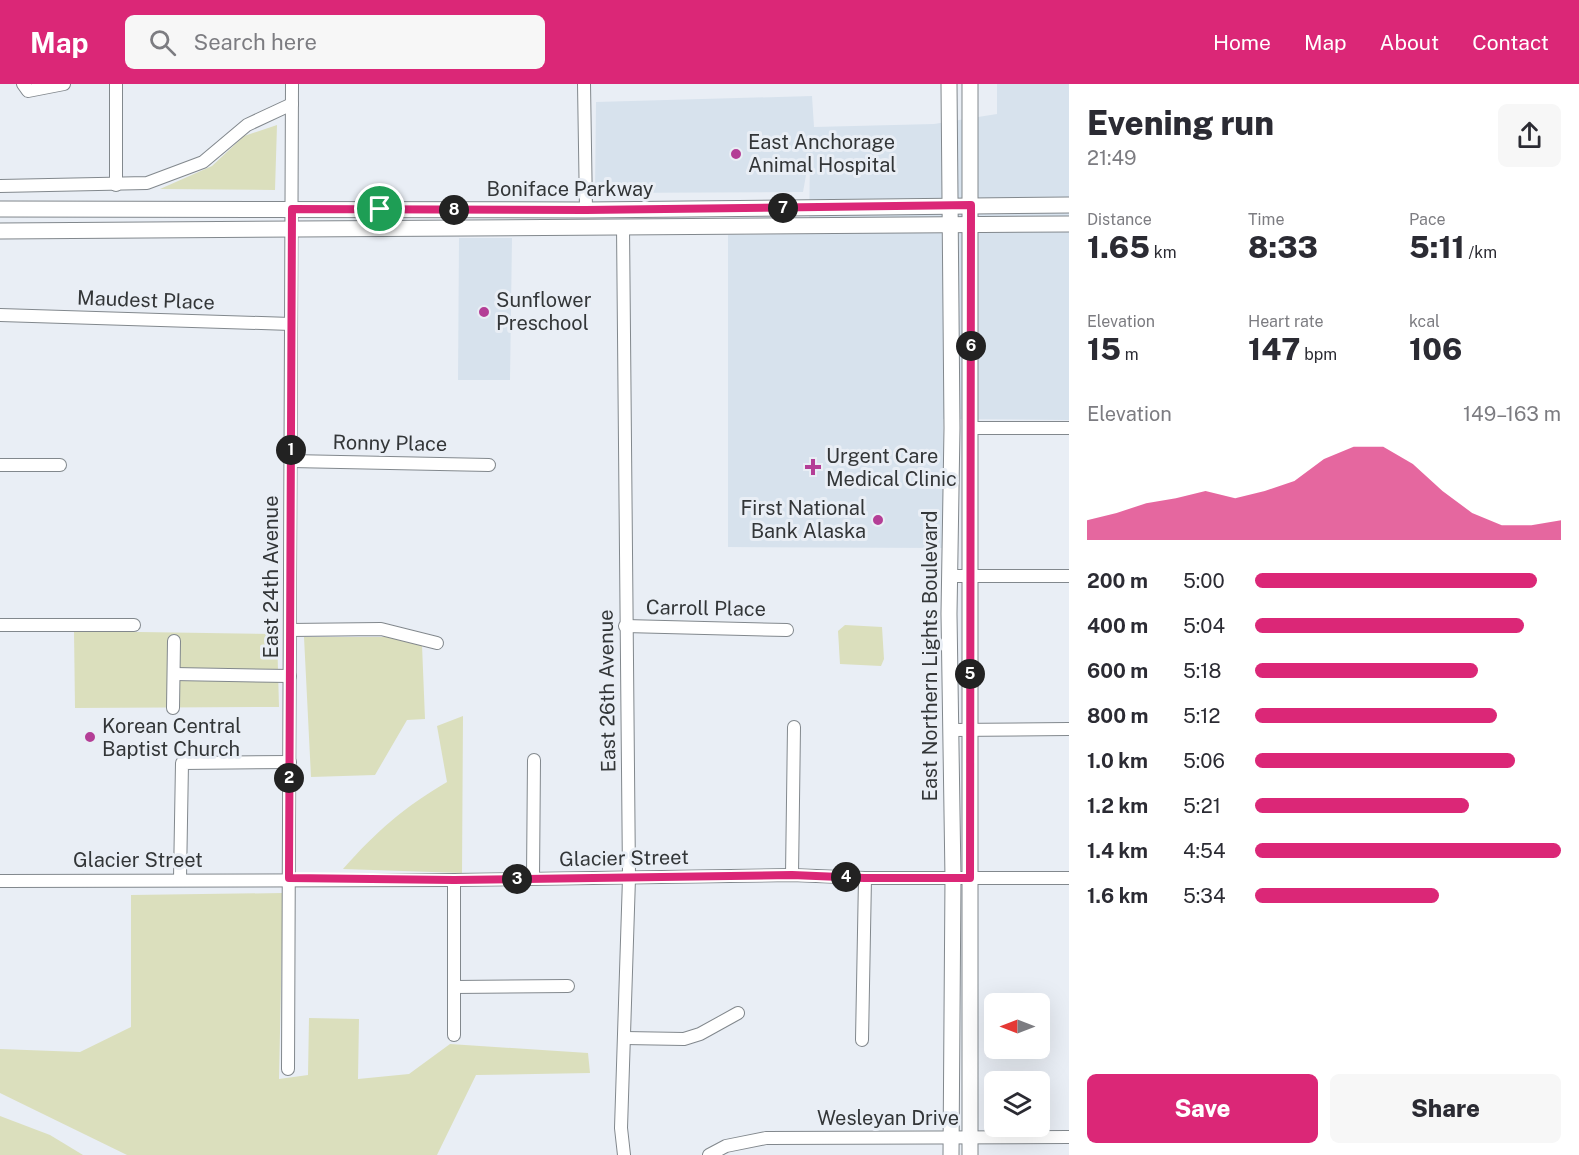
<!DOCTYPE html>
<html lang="en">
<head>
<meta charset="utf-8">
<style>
  body { margin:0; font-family:"Public Sans",sans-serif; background:#f7f7f7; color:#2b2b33; height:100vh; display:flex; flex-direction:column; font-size:22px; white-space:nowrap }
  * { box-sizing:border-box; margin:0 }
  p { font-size:20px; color:#7c7c81 }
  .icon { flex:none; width:33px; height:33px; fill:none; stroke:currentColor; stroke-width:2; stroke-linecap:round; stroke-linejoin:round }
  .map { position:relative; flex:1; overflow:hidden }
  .side { display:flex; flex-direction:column; background:#fff; width:510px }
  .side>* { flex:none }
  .needle { width:39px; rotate:270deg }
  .buttons { position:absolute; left:984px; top:909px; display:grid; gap:12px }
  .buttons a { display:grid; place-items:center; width:66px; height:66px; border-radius:9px; background:#fff; box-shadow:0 6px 24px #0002; font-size:30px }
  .pin { position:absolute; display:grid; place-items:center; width:51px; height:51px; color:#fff; margin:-26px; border:3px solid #fff; border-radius:50%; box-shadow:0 2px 6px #0007 }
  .km { position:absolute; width:30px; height:30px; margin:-15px; border-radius:50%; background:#222; color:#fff; font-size:16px; line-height:30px; text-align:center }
  .round { display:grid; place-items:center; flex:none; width:63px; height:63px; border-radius:9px; background:#f7f7f7 }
  .overview { display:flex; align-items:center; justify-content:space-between; height:102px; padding:0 18px }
  h1 { font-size:33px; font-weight:800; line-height:45px }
  .metrics { display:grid; grid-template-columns:repeat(3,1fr); gap:9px; height:102px; padding:6px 18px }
  .metrics div { display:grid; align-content:center }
  .metrics b { font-size:30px; font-weight:800 }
  .metrics small { font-size:16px; font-weight:400 }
  .metrics p { font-size:16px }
  .chart { height:168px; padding:12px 18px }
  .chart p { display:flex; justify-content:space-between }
  .chart svg { width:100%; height:108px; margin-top:6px; fill:#db2777; opacity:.7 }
  .action { display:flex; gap:12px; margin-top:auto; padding:12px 18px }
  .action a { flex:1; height:69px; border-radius:9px; background:#db2777; color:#fff; font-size:24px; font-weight:800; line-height:69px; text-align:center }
  .action a+a { background:#f7f7f7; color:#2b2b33 }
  ul { padding:0 18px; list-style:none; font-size:20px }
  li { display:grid; grid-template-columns:96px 72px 1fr; align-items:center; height:45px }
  li i { height:15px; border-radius:8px; background:#db2777 }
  header { display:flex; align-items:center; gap:36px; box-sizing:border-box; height:84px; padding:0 30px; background:#db2777; color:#fff }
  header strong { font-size:28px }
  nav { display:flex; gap:33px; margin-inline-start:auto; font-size:21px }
  .search { width:420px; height:54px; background:#f7f7f7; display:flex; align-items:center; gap:15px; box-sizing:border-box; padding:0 21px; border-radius:9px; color:#7c7c81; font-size:22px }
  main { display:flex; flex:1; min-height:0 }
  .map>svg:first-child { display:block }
  .built { fill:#d7e2ed }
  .green { fill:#dbdfbd }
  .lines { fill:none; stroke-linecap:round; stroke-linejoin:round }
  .minor-casing { stroke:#82888d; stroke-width:14 }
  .major-casing { stroke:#82888d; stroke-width:17 }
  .minor { stroke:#fff; stroke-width:12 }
  .major { stroke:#fff; stroke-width:15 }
  .route-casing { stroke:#fff; stroke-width:12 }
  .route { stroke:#db2777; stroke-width:8 }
  .poi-dot { fill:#b43e96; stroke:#e9eef5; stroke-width:2 }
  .labels { text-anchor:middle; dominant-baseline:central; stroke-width:6; stroke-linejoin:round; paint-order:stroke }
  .poi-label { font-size:20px; fill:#333638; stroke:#e9eef5; text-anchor:start }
  .street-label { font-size:20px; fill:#333638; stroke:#e9eef5 }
</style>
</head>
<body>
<header>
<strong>Map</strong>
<div class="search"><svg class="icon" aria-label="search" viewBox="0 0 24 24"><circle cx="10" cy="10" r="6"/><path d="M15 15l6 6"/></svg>Search here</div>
<nav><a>Home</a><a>Map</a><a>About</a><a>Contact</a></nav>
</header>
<main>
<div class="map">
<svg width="1069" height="1071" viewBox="0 0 1069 1071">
  <rect width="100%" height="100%" fill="#e9eef5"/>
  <g class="built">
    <path d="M997 0H1069V336L943 335V464L728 463V151L809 150 810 69 803 108 595 109 596 18 812 12 814 43 934 40 997 30Z"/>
    <path d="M459 154H512L510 296H458Z"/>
  </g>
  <g class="green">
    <path d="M277 41 275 106 160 105 212 82 244 52Z"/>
    <path d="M845 541 882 543 884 575 881 582 840 580 838 547Z"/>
    <path d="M74 547 277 550 279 623 75 624Z"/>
    <path d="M304 553H404L422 561 425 635 407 636 375 691 311 693Z"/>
    <path d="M463 632 462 789 343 785C376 748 404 723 447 698L437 642Z"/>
    <path d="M283 809 279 995 308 991 309 934 359 935 358 995 409 990 450 960 588 969 590 989 476 991 437 1071H127L0 1009V965L80 968 131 943V811Z"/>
    <path d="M0 1032 50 1051 83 1071H0Z"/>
  </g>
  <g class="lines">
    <g class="minor-casing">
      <g id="minor">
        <path d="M23 0 28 7 64 0"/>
        <path d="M116 0V101"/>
        <path d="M584 0 586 126"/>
        <path d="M0 102 147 99 203 78 247 41 292 20"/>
        <path d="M623 142 629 794 621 1044 624 1071"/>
        <path d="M0 231 291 240"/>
        <path d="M971 344H1069"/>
        <path d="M291 377 489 381"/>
        <path d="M0 381H60"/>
        <path d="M950 492H1069"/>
        <path d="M0 541H134"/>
        <path d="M625 542 787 546"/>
        <path d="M290 546 381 545 437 559"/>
        <path d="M174 590 290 592"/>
        <path d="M173 624 174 557"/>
        <path d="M951 646 1069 645"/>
        <path d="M792 791 794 643"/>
        <path d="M533 794 534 676"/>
        <path d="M180 795 182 679 290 678"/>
        <path d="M454 796V951"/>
        <path d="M0 797 454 796 792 791 865 794H1069"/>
        <path d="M454 903 568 902"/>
        <path d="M625 954 684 955 700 950 738 929"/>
        <path d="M862 956 865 794"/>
        <path d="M288 985 292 0"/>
        <path d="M709 1071 726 1062 766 1054 1069 1053"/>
      </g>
    </g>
    <g class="major-casing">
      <g id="major">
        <path d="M949 0 952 344 949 530 953 794 951 1071"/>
        <path d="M0 125 586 126 1069 121"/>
        <path d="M0 147 1069 140"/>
        <path d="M970 1071V0"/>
      </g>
    </g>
    <use href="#minor" class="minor"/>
    <use href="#major" class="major"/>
  </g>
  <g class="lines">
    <g class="route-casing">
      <path id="route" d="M971 121 970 794H864L792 791 454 796 289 794 292 125 586 126Z"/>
    </g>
    <use href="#route" class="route"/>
  </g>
  <g class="poi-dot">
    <circle cx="736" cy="70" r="6"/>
    <circle cx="484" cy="228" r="6"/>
    <path d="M810 374h6v6h6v6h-6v6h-6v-6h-6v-6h6z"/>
    <circle cx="878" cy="436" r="6"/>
    <circle cx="90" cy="653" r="6"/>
  </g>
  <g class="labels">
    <g class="poi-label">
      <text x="748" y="58">East Anchorage<tspan x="748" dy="23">Animal Hospital</tspan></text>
      <text x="496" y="216">Sunflower<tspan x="496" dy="23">Preschool</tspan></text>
      <text x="826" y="372">Urgent Care<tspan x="826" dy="23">Medical Clinic</tspan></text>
      <text x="866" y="424" text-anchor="end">First National<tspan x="866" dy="23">Bank Alaska</tspan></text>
      <text x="102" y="642">Korean Central<tspan x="102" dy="23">Baptist Church</tspan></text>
    </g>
    <g class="street-label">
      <text x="570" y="105">Boniface Parkway</text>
      <text transform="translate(146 216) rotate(2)">Maudest Place</text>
      <text transform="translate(390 359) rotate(1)">Ronny Place</text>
      <text transform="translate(271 493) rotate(-90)">East 24th Avenue</text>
      <text transform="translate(706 524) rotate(1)">Carroll Place</text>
      <text transform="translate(930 572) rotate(-90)">East Northern Lights Boulevard</text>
      <text transform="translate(607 607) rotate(-91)">East 26th Avenue</text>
      <text transform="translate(624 774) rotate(-1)">Glacier Street</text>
      <text x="138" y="776">Glacier Street</text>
      <text x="888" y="1034">Wesleyan Drive</text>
    </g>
  </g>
</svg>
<div class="buttons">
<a><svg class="needle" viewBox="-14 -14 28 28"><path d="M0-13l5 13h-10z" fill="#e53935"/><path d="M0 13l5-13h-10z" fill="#7c7c81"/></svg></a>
<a><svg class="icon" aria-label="layers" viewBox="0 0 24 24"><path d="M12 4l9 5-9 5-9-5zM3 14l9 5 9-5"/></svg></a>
</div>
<div class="pin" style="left:380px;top:125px;background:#1e9e55"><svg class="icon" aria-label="arrive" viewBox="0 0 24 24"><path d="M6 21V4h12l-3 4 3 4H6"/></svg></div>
<b class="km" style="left:291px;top:366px">1</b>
<b class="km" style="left:289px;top:694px">2</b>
<b class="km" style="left:517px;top:795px">3</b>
<b class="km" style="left:846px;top:793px">4</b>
<b class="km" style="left:970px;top:590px">5</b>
<b class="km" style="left:971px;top:262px">6</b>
<b class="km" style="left:783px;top:124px">7</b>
<b class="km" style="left:454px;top:126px">8</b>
</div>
<section class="side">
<div class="overview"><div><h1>Evening run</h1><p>21:49</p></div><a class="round"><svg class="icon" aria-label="share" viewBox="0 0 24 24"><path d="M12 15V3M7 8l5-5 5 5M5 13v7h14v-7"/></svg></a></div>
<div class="metrics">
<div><p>Distance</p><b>1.65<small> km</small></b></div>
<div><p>Time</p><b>8:33</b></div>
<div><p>Pace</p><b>5:11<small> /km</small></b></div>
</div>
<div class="metrics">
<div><p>Elevation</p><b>15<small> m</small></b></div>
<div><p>Heart rate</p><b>147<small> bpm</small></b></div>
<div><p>kcal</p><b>106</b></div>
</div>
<div class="chart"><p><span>Elevation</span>149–163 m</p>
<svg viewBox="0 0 160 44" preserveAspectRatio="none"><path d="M0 44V36L10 33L20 29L30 27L40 24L50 27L60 24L70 20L80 11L90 6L100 6L110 13L120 24L130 33L140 38L150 38L160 36V44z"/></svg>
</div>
<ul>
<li><b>200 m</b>5:00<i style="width:92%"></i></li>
<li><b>400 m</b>5:04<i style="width:88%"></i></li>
<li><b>600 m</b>5:18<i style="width:73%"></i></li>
<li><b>800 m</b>5:12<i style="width:79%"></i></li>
<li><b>1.0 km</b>5:06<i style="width:85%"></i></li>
<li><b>1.2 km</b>5:21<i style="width:70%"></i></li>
<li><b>1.4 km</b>4:54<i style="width:100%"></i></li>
<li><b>1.6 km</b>5:34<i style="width:60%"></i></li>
</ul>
<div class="action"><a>Save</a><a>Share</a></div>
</section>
</main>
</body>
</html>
